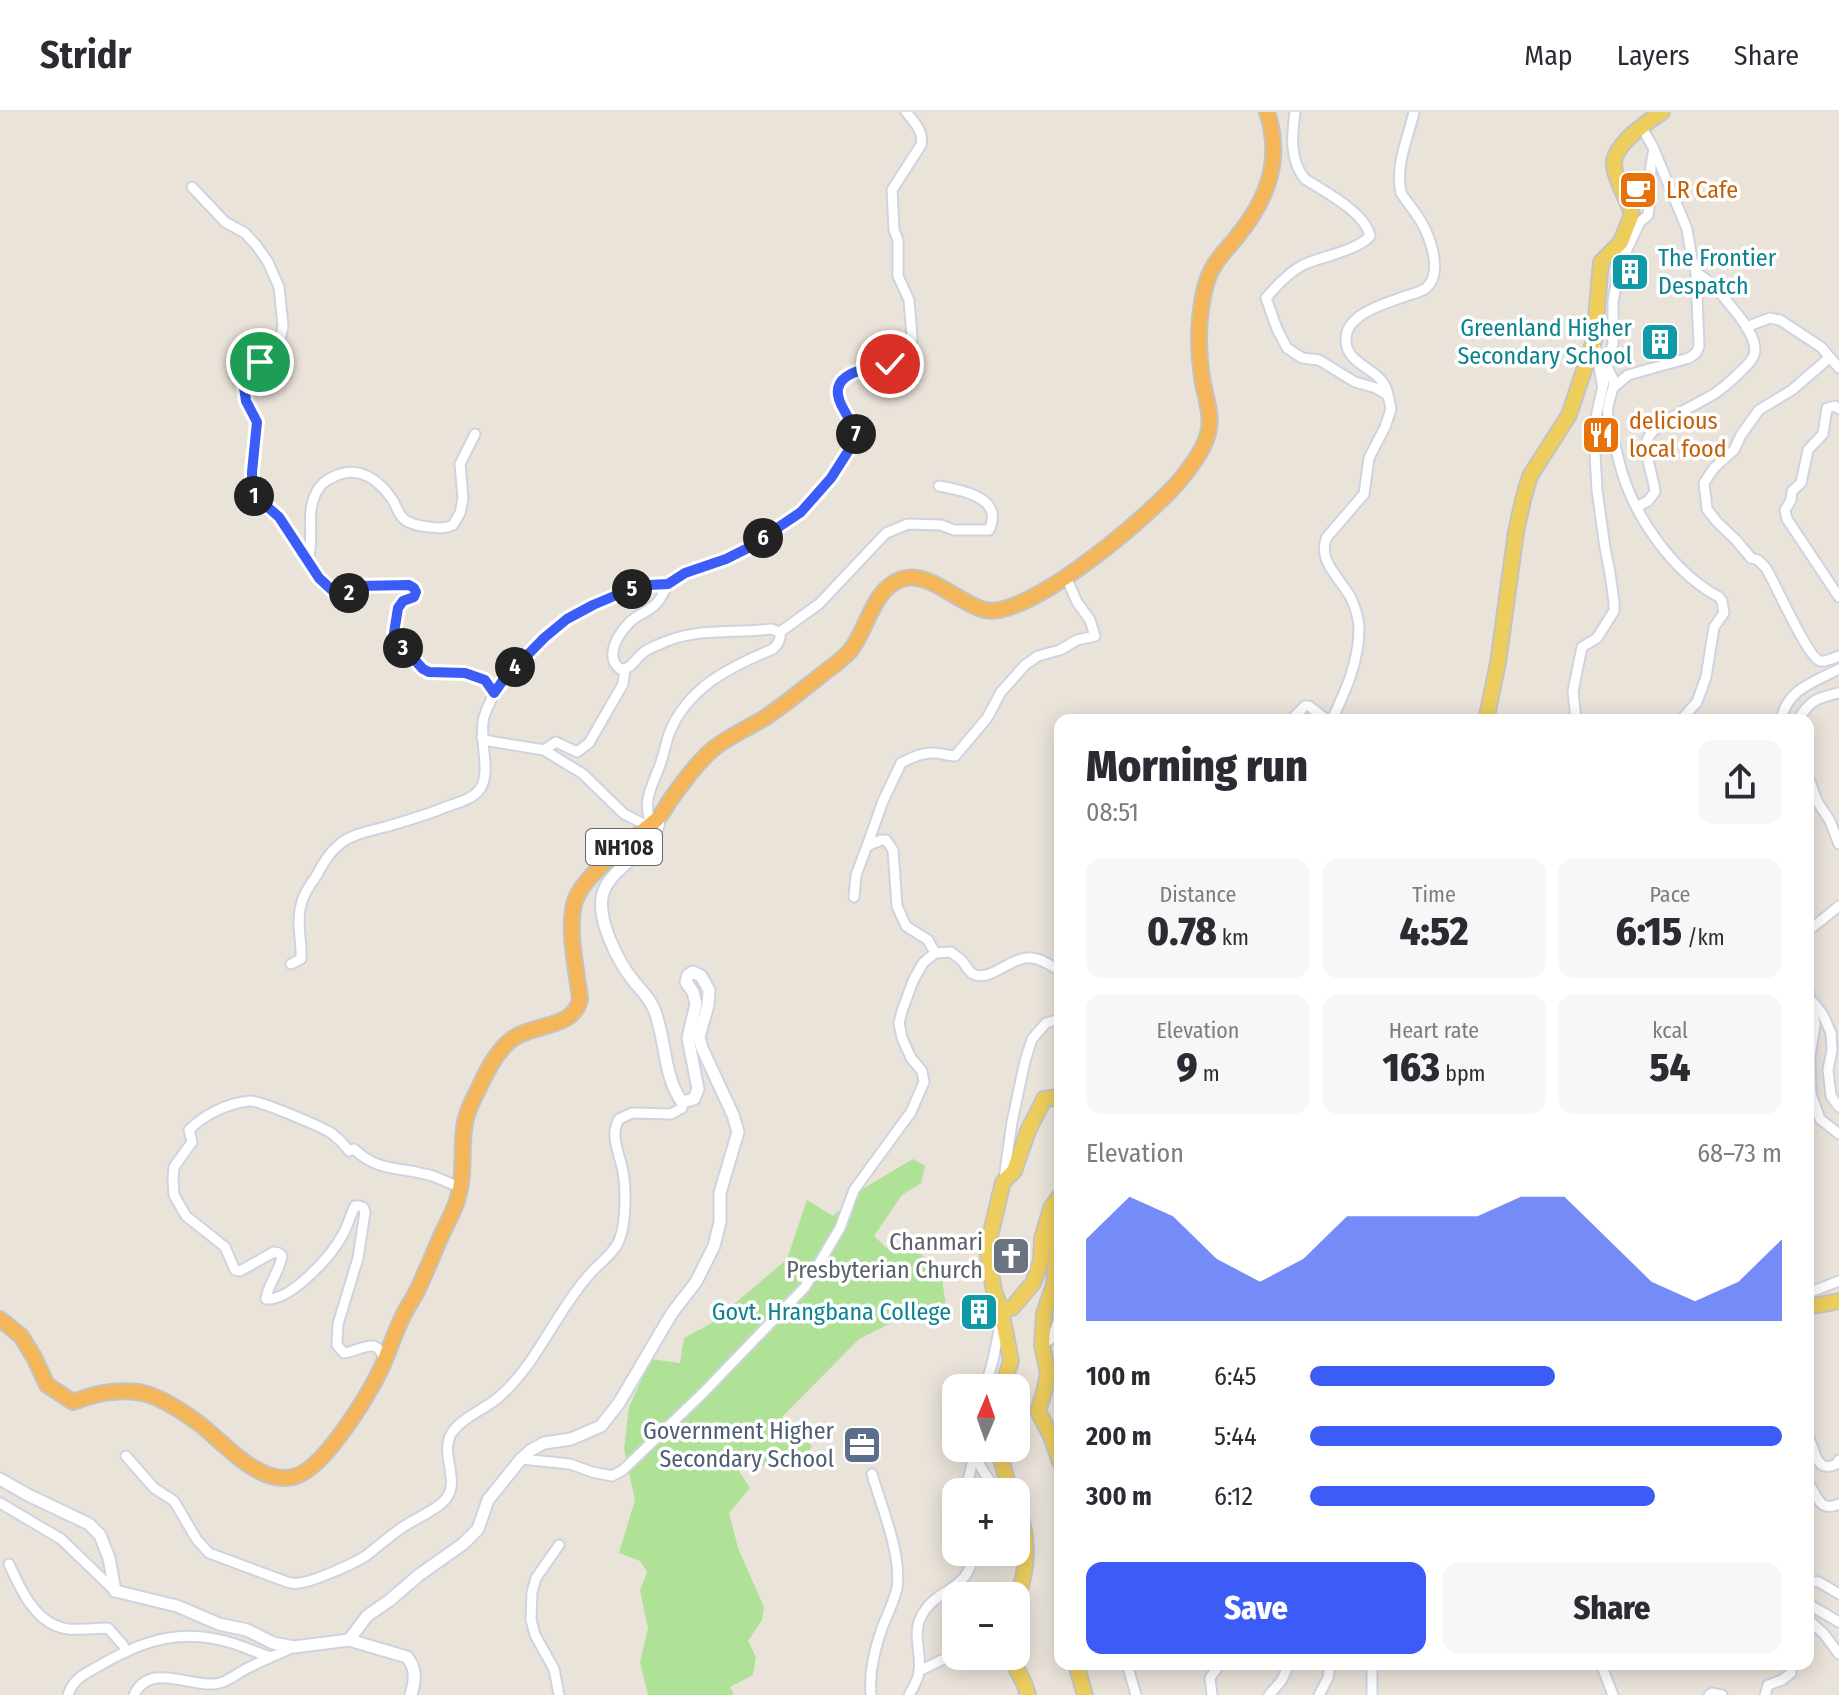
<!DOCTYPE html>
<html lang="en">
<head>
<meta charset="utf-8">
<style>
  body { margin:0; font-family:"Fira Sans Condensed",sans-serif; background:#f7f7f7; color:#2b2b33; height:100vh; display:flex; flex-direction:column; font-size:30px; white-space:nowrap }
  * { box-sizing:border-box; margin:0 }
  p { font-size:26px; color:#7c7c81 }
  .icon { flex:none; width:44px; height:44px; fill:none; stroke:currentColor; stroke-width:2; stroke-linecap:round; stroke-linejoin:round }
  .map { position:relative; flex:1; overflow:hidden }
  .drawer { position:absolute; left:1054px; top:602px; width:760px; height:956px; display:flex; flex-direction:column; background:#fff; border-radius:16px; box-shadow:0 4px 20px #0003 }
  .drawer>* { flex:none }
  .needle { width:52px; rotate:2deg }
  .buttons { position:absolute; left:942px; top:1262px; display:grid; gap:16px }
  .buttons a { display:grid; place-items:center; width:88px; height:88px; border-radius:16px; background:#fff; box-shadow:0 4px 20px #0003; font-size:40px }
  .pin { position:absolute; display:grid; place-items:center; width:68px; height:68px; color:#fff; margin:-34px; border:4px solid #fff; border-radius:50%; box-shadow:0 2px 8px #0007 }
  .km { position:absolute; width:40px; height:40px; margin:-20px; border-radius:50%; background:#222; color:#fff; font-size:22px; line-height:40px; text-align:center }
  .round { display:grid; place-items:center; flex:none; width:84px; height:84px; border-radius:16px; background:#f7f7f7 }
  .headline { display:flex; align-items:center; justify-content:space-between; height:136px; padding:0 32px }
  h1 { font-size:44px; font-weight:800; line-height:60px }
  .stats { display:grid; grid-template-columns:repeat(3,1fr); gap:12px; height:136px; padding:8px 32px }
  .stats div { display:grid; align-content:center; border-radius:16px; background:#f7f7f7; text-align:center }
  .stats b { font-size:40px; font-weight:800 }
  .stats small { font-size:22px; font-weight:400 }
  .stats p { font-size:22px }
  .chart { height:224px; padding:16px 32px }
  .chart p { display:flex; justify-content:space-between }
  .chart svg { width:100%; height:144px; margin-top:8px; fill:#3b5cf6; opacity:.7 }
  .primary-button { display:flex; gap:16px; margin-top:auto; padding:16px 32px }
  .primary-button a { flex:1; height:92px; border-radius:16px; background:#3b5cf6; color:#fff; font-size:32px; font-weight:800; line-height:92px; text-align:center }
  .primary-button a+a { background:#f7f7f7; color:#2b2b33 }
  ul { padding:0 32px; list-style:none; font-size:26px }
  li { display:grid; grid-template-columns:128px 96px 1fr; align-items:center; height:60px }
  li i { height:20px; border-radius:10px; background:#3b5cf6 }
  header { display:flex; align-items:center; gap:48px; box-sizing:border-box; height:112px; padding:0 40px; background:#fff; border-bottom:2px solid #e1e1e2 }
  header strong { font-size:38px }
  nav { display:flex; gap:44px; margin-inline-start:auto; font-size:28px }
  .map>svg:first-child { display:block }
  .green { fill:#afe197 }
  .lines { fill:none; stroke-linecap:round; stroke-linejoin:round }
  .minor-casing { stroke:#cfd2e1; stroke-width:13 }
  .tertiary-casing { stroke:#cfd2e1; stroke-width:15 }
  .primary-casing { stroke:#c3c3c3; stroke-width:18 }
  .trunk-casing { stroke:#c3c3c3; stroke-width:18 }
  .minor { stroke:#fff; stroke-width:9 }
  .tertiary { stroke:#fff; stroke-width:11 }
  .primary { stroke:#edcd5c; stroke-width:14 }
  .trunk { stroke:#f4b658; stroke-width:14 }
  .route-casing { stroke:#fff; stroke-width:16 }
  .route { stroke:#3b5cf6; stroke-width:10 }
  .labels { text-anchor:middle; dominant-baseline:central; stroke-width:7; stroke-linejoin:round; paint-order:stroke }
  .shield { fill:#fff; stroke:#686868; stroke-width:2 }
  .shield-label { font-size:22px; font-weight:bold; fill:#282828 }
  .food-label { font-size:24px; fill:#c56008; stroke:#fff; text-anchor:start }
  .culture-label { font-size:24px; fill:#0d838f; stroke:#fff; text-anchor:end }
  .worship-label { font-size:24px; fill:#5b616d; stroke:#fff; text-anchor:end }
  .service-label { font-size:24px; fill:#4e5e75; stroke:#fff; text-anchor:end }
</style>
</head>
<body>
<header>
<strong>Stridr</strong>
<nav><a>Map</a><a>Layers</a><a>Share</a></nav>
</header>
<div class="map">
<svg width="1839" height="1583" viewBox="0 0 1839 1583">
  <rect width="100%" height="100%" fill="#eae3da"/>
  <path class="green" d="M913 1047 925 1054 921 1071 902 1083 874 1124 891 1140 914 1136 941 1160 946 1194 919 1197 859 1227 782 1305 812 1334 803 1351 780 1356 747 1352 737 1356 750 1376 729 1401 738 1436 764 1495 762 1508 748 1529 756 1545 753 1563 730 1575 734 1583H648L640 1550 648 1517 640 1478 647 1460 640 1449 619 1441 635 1388 624 1337 629 1295 651 1247 680 1251 684 1226 712 1211 787 1147 807 1088 833 1104 864 1076Z"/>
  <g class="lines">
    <g class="minor-casing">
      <g id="minor">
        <path d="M1295 0C1292 23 1289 48 1305 67 1325 80 1365 100 1370 124 1358 138 1324 144 1305 152 1290 159 1277 173 1266 186L1277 217 1287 236 1302 246 1319 248 1355 270 1376 276 1388 283 1391 297 1385 315 1369 346 1364 382 1327 425C1316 448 1341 467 1351 486 1355 495 1359 508 1359 517 1359 550 1345 580 1332 608"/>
        <path d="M192 75 225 110 245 121 256 133 268 150 279 175 283 214 281 224 268 243 251 260 246 267 244 275 246 289 257 310 253 333 251 371 254 383 279 405 319 466 334 480 340 483H346L358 474 409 473 414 476 416 480 414 485 403 489 398 496 394 521 402 535 423 557 429 560 465 561 485 568 494 581"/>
        <path d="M1746 215 1770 206 1780 208 1821 235 1839 256"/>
        <path d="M1595 231 1602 272"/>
        <path d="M1829 246 1792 278 1759 298 1741 323 1734 338 1714 356 1704 371 1707 397 1717 410 1736 428 1751 446 1758 448 1766 456C1775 471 1808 546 1820 549 1826 550 1834 546 1839 544"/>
        <path d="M1608 257 1614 269C1613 284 1603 296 1610 311 1614 327 1617 344 1622 360 1636 407 1675 462 1719 485L1722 489 1724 501 1714 515 1706 565 1697 590 1681 608"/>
        <path d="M1614 275 1628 263 1689 246 1696 241 1699 234 1696 160 1692 147 1687 117 1655 40"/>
        <path d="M1388 283C1384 255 1344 255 1346 226 1347 202 1384 192 1403 185 1411 182 1419 181 1426 176 1442 163 1432 132 1425 117 1419 104 1409 93 1401 81 1395 52 1408 27 1414 0"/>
        <path d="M1839 297 1835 294 1827 296 1823 322 1808 338 1801 371 1792 379 1791 388 1785 398 1787 407 1839 485"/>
        <path d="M1637 395 1648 389 1655 380C1654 366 1642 338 1648 326 1656 310 1698 292 1714 282 1723 276 1731 269 1738 262 1743 257 1752 250 1754 243 1758 231 1746 213 1739 204 1724 186 1716 173 1696 160"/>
        <path d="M308 448C315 426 305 402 316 381 321 370 330 366 340 362 362 355 380 370 392 387 397 394 398 403 405 408 412 413 421 414 429 415 438 416 445 417 453 413L460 401 463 387 460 352 475 322"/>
        <path d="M780 520 819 492 886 421 908 412 941 413 954 418H989C1005 386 962 378 939 374"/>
        <path d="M1291 608 1305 594H1309L1327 608"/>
        <path d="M1576 608 1573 579 1582 535 1597 526 1614 499V490L1610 461 1605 436 1597 378 1594 324 1597 300 1613 231V190L1617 166 1621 150 1640 110 1648 103 1650 90 1651 53 1654 37 1641 14"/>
        <path d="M1781 608C1787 577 1814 570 1839 557"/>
        <path d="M1798 608C1810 588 1817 586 1839 581"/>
        <path d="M482 626 489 629 544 638 556 630 577 640 589 631 623 572 625 557"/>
        <path d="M544 638 583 662 624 702 648 714"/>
        <path d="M1808 664 1817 689 1830 709 1839 732"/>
        <path d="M651 712C643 691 650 678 658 658 663 647 665 634 669 622 687 576 729 555 773 537 778 532 781 528 780 520L771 517C733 522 696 515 660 532 655 534 648 537 644 540 634 547 633 557 620 557 604 544 618 522 630 510 637 503 647 500 655 493 663 486 664 475 672 469 687 458 706 455 723 448 746 438 783 416 801 400 820 383 846 349 856 327 855 303 822 284 848 262L900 249 908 242 911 235 912 225 909 188 898 164V128L894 118 892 78 921 33C924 19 914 10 906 0"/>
        <path d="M854 785 856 763 867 734"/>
        <path d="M1808 819 1839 794"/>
        <path d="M935 841 928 828 906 814 897 794 893 738 886 728H881L867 734 883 689 901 651C911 646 923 640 934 641 941 641 947 644 955 644L987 606 1001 580 1025 553 1038 544 1060 538 1077 528 1095 524 1090 508 1077 490 1066 465"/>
        <path d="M291 852 301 847C302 829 296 811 301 793 303 783 309 774 315 766 322 754 328 741 340 732 352 722 370 719 385 715 405 709 424 704 443 696 456 691 472 688 480 677 492 660 478 626 484 605 492 580 507 563 525 545 562 507 612 472 668 472"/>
        <path d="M1808 877 1815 912 1810 945 1811 982 1820 1007 1839 1022"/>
        <path d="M1814 891 1823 903 1831 921 1832 938 1828 958 1831 984 1839 995"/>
        <path d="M1004 1067 1012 1010 1025 949 1032 927 1046 911 1060 907"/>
        <path d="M1808 1181 1839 1169"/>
        <path d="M1042 1233 1052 1226 1060 1204"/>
        <path d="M384 1249C378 1222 361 1239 344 1241L337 1233 338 1212 358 1146 365 1100 363 1095 359 1094H355C350 1103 348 1114 342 1124 331 1144 291 1189 266 1187 267 1174 279 1161 282 1144L279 1141 274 1140 240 1159 235 1158 225 1135 186 1104 174 1083 173 1067 174 1055 192 1030 189 1018C205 1002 228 991 250 989 259 988 322 1015 331 1021 338 1026 344 1032 349 1039L354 1037C377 1059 397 1055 425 1062 437 1064 448 1072 461 1075"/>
        <path d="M985 1276 993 1248 1001 1209"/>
        <path d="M1808 1324C1816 1339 1815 1362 1837 1352L1839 1348"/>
        <path d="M974 1343 985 1362 998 1380"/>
        <path d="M126 1344 154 1376 174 1389 197 1428 209 1441 287 1470C292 1471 294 1472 299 1471 312 1470 356 1451 367 1443 378 1434 389 1425 400 1417 413 1408 430 1401 442 1391 464 1372 439 1345 451 1322 462 1305 484 1298 499 1285 538 1251 555 1201 589 1163 598 1152 616 1140 620 1126 626 1110 626 1077 623 1060 620 1042 609 1024 619 1007L632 1001 671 1002 682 996V990"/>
        <path d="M521 1347 570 1352 592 1360 612 1364 623 1358 704 1280 805 1175 840 1116 854 1078 911 1000 924 970 922 959 911 946 902 926 899 911 902 899 913 869 923 851 935 841 951 840C955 843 958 845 961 848 966 852 967 859 973 862 990 871 1012 843 1032 846 1043 847 1051 854 1060 859"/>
        <path d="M1808 1371C1818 1384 1819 1401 1839 1392"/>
        <path d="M967 1380C967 1365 974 1351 974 1336"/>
        <path d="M0 1391 61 1427 115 1479"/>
        <path d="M9 1452C21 1478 36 1513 68 1517 81 1518 95 1516 108 1516L123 1533 126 1540"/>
        <path d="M1808 1469 1819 1470 1839 1482"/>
        <path d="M1808 1492 1839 1510"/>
        <path d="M1808 1507 1824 1522 1839 1542"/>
        <path d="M1127 1552 1136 1583"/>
        <path d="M1601 1552 1613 1583"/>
        <path d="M919 1559 952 1543"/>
        <path d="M68 1583C74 1564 88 1561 104 1551 148 1526 185 1516 235 1532 247 1536 258 1541 270 1545"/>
        <path d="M134 1583C150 1548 193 1578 220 1571 229 1569 239 1560 248 1556 263 1548 278 1542 294 1535"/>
        <path d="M559 1583 554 1557 535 1523 531 1508 532 1480 536 1466 559 1433"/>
        <path d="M871 1583C869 1562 875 1536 882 1516 887 1503 894 1490 897 1476 902 1442 881 1394 872 1362"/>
        <path d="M909 1583C913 1576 918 1568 919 1560 922 1542 912 1522 921 1505 935 1475 971 1480 973 1440"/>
        <path d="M1212 1583 1210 1566 1220 1552"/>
        <path d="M1269 1583 1282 1568 1289 1552"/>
        <path d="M1319 1583 1328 1566 1330 1552"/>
        <path d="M1372 1583V1552"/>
        <path d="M1709 1583 1712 1581 1722 1583"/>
        <path d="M1765 1583 1768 1573 1782 1568 1791 1561V1552"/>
      </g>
    </g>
    <g class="tertiary-casing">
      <g id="tertiary">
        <path d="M0 1367 28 1383 89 1412 100 1423 109 1446 115 1479 177 1494 219 1512 247 1518 273 1531 294 1535 349 1528"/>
        <path d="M411 1583C415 1569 417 1557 407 1545L349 1528 367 1504 390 1488 419 1463 463 1432 478 1417 488 1388 521 1347 531 1338 544 1331 571 1327 601 1314 619 1291 672 1201 696 1170 714 1134 720 1110V1081L738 1020 733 1003 702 936 699 925 708 893 709 878 701 864 693 860 688 863 686 870 693 880 696 892 688 926 698 977 694 987 682 990C663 964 666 926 654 897 649 886 643 880 636 872 619 852 592 802 605 776 616 752 661 732 659 705"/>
      </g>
    </g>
    <g class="primary-casing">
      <g id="primary">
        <path d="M1486 608 1498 551 1516 420 1523 388 1530 364 1569 303 1594 228 1601 150 1621 130 1632 102C1627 87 1617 71 1614 55 1611 34 1647 10 1662 0"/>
        <path d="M1060 1105 1055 1121 1056 1145 1054 1172 1044 1202 1042 1233 1048 1261 1044 1280 1038 1299 1051 1324 1060 1350"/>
        <path d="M1808 1195 1839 1189"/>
        <path d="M1001 1198 994 1179 987 1137 1003 1070 1014 1059 1028 1019 1044 987 1060 985"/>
        <path d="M1002 1276 1011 1249 1001 1198 1012 1196 1033 1171 1041 1149 1042 1127 1051 1096 1060 1084"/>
        <path d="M998 1336 1010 1380"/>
        <path d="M1016 1394C1029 1420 1029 1460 1016 1486"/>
        <path d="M1010 1544 1024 1571 1028 1583"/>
        <path d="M1076 1552 1085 1583"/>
      </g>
    </g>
    <g class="trunk-casing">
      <path id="trunk" d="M0 1207 21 1224 34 1245 47 1273 73 1290C94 1282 114 1277 138 1280 158 1283 180 1298 197 1310 223 1329 257 1373 293 1365 322 1359 363 1291 377 1265 387 1246 393 1224 403 1204 406 1197 411 1190 415 1183 425 1163 433 1142 442 1122 447 1111 453 1101 457 1089 465 1064 461 1043 464 1017 465 1003 472 990 478 978 486 960 496 940 511 928 531 911 574 918 580 887 577 860 565 809 577 784 591 756 632 729 656 708 663 702 666 694 671 687 684 669 697 651 713 637 729 624 746 617 763 607 783 594 801 579 820 564 830 556 841 549 850 539 868 517 872 477 902 467 929 458 959 492 985 498 1028 508 1153 401 1181 367 1192 353 1206 335 1209 317 1212 299 1204 282 1202 265 1197 235 1198 198 1207 169 1212 152 1225 139 1236 126 1267 88 1283 49 1267 0"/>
    </g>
    <use href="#minor" class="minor"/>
    <use href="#tertiary" class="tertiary"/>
    <use href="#primary" class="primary"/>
    <use href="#trunk" class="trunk"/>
  </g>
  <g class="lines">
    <g class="route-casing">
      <path id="route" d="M260 250 246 267 244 275 246 289 257 310 252 360V376L254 383 279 405 319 466 334 480 340 483H346L358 474 409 473 414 476 416 480 414 485 403 489 398 496 394 521 398 530 423 557 429 560 465 561 485 568 494 581 504 567 544 526 567 507 593 493 626 479 649 473 668 472 685 461 726 447 746 437 801 400 831 366 856 327C856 315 849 308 844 298 822 261 864 257 890 252"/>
    </g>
    <use href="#route" class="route"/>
  </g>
  <defs>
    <g id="cafe-square" transform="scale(2)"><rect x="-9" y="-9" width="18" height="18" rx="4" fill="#e8710a" stroke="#fff"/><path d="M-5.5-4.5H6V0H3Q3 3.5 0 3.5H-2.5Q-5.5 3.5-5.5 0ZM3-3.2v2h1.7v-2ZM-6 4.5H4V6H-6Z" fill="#fff"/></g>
    <g id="building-square" transform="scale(2)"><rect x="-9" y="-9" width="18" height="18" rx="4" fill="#0f9aa8" stroke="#fff"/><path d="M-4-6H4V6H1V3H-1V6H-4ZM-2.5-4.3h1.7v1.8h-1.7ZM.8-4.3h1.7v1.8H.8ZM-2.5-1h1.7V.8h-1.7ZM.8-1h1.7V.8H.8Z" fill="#fff"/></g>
    <g id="restaurant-square" transform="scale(2)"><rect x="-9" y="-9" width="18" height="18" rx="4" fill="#e8710a" stroke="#fff"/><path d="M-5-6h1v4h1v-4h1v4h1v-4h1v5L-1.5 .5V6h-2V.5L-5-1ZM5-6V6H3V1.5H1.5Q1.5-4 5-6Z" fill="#fff"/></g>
    <g id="church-square" transform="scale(2)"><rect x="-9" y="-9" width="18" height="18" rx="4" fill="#6b7280" stroke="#fff"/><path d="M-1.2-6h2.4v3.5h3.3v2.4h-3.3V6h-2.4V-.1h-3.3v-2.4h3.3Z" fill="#fff"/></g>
    <g id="office-square" transform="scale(2)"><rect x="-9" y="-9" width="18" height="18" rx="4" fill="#5c6f8a" stroke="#fff"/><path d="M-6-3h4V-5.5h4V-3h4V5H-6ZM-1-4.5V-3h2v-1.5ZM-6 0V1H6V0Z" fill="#fff"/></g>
  </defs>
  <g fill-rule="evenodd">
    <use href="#cafe-square" x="1638" y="78"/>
    <use href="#building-square" x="1630" y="160"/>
    <use href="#building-square" x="1660" y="230"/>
    <use href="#restaurant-square" x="1601" y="323"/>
    <use href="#church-square" x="1011" y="1144"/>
    <use href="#building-square" x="979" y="1200"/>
    <use href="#office-square" x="862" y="1333"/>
  </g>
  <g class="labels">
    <rect class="shield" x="586" y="717" width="76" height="36" rx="6"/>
    <g class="shield-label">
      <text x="624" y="735">NH108</text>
    </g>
    <g class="food-label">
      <text x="1666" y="78">LR Cafe</text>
      <text x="1629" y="309">delicious<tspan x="1629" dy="28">local food</tspan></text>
    </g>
    <g class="culture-label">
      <text x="1658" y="146" text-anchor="start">The Frontier<tspan x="1658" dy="28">Despatch</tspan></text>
      <text x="1632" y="216">Greenland Higher<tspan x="1632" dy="28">Secondary School</tspan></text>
      <text x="951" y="1200">Govt. Hrangbana College</text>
    </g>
    <g class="worship-label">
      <text x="983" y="1130">Chanmari<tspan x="983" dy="28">Presbyterian Church</tspan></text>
    </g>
    <g class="service-label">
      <text x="834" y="1319">Government Higher<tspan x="834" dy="28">Secondary School</tspan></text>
    </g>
  </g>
</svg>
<div class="buttons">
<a><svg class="needle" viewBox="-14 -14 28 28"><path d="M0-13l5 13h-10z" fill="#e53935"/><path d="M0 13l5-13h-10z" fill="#7c7c81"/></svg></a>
<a>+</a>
<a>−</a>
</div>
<div class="pin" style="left:260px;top:250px;background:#1e9e55"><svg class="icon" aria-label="arrive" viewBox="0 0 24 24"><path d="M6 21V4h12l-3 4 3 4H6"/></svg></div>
<div class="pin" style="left:890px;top:252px;background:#d93025"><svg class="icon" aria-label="check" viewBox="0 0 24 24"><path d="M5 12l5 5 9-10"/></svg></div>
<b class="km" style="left:254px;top:384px">1</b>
<b class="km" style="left:349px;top:481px">2</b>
<b class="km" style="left:403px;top:536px">3</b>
<b class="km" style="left:515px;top:555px">4</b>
<b class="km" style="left:632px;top:477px">5</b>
<b class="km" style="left:763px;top:426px">6</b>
<b class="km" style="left:856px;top:322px">7</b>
<section class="drawer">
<div class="headline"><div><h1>Morning run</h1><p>08:51</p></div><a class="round"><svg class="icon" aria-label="share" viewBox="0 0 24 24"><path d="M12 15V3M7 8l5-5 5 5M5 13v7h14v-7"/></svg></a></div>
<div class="stats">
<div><p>Distance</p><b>0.78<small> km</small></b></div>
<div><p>Time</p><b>4:52</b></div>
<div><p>Pace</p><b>6:15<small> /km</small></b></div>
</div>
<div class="stats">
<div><p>Elevation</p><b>9<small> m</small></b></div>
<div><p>Heart rate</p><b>163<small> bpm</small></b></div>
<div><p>kcal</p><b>54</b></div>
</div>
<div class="chart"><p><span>Elevation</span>68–73 m</p>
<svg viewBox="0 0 160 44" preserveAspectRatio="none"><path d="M0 44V19L10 6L20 12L30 25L40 32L50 25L60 12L70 12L80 12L90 12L100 6L110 6L120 19L130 32L140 38L150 32L160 19V44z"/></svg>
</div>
<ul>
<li><b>100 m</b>6:45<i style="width:52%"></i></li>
<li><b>200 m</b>5:44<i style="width:100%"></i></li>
<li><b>300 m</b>6:12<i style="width:73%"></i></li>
</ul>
<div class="primary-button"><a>Save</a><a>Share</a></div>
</section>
</div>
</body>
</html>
